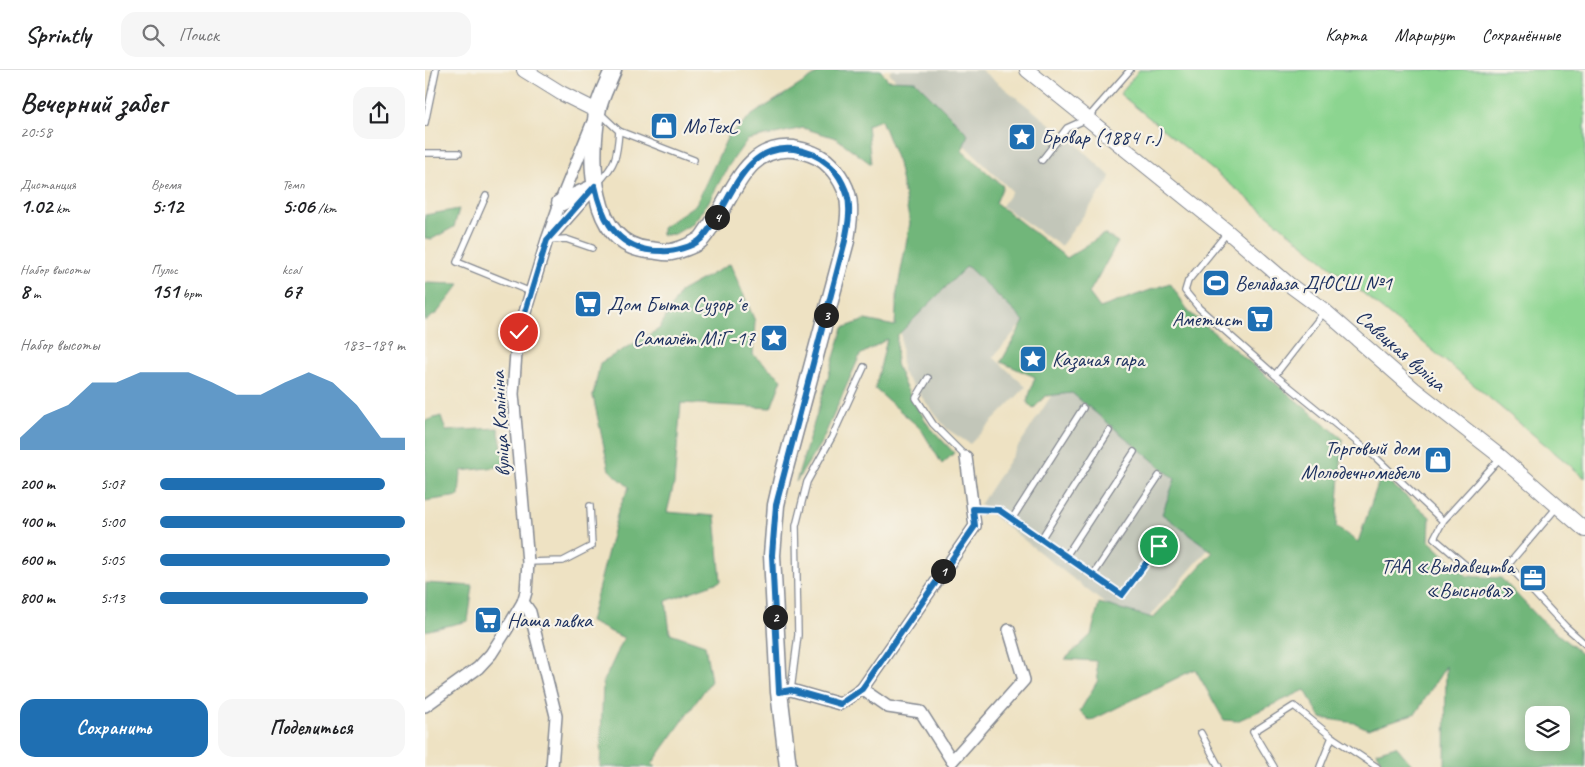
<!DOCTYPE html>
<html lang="ru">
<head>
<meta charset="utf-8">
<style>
  body { margin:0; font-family:Caveat,sans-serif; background:#f6f6f6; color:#202124; height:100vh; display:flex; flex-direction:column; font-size:19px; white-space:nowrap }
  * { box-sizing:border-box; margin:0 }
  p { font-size:16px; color:#757577 }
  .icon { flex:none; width:28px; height:28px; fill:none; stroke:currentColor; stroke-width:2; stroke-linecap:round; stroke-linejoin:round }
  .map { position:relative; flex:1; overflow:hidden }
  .side { display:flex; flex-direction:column; background:#fff; width:425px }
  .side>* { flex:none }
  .tools { position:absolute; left:1100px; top:636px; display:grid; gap:10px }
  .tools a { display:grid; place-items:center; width:45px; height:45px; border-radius:10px; background:#fff; box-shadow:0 2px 12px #0003; font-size:25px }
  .pin { position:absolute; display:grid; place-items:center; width:42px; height:42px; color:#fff; margin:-21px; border:2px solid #fff; border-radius:50%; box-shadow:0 1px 5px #0007 }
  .km { position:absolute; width:25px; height:25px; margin:-12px; border-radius:50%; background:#222; color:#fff; font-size:14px; line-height:25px; text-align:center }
  .round { display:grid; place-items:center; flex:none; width:52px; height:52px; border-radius:15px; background:#f6f6f6 }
  .head { display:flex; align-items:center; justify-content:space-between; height:85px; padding:0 20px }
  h1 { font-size:28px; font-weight:600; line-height:38px }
  .stats { display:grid; grid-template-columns:repeat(3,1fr); gap:8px; height:85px; padding:5px 20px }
  .stats div { display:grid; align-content:center }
  .stats b { font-size:21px; font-weight:600 }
  .stats small { font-size:14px; font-weight:400 }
  .stats p { font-size:14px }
  .chart { height:140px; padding:10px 20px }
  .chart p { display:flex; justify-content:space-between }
  .chart svg { width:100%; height:90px; margin-top:5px; fill:#1f6fb2; opacity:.7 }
  .action { display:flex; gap:10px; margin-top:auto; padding:10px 20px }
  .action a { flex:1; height:58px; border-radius:15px; background:#1f6fb2; color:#fff; font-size:20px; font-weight:600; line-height:58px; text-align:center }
  .action a+a { background:#f6f6f6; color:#202124 }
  ul { padding:0 20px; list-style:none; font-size:16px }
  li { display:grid; grid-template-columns:80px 60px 1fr; align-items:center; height:38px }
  li i { height:12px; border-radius:6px; background:#1f6fb2 }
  header { display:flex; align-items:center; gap:30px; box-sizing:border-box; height:70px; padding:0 25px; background:#fff; border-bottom:1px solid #e0e0e0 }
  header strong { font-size:24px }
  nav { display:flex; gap:28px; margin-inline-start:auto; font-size:18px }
  .search { width:350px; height:45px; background:#f6f6f6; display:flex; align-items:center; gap:12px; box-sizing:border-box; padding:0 18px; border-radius:15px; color:#757577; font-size:19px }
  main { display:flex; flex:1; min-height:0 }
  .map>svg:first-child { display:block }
  .industrial { fill:#c2c6b9 }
  .green { fill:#8cd590; stroke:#548277 }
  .forest { fill:#71b67a; stroke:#46726c; fill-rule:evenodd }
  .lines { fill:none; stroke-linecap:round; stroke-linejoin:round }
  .service-casing { stroke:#848890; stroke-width:8 }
  .minor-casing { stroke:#848890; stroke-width:14 }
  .tertiary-casing { stroke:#848890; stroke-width:16 }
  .secondary-casing { stroke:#848890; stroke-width:19 }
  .service { stroke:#fff; stroke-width:5.5 }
  .minor { stroke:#fff; stroke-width:11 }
  .tertiary { stroke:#fff; stroke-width:14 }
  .secondary { stroke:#fff; stroke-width:16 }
  .route-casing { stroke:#fff; stroke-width:10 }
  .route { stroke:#1f6fb2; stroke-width:6 }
  .labels { text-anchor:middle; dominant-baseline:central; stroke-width:4.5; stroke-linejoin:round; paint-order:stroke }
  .poi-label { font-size:21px; fill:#1b2f5e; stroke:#f7f3e8; text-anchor:start }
  .street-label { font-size:21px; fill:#1b2f5e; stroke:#f7f3e8 }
</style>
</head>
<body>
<header>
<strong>Sprintly</strong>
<div class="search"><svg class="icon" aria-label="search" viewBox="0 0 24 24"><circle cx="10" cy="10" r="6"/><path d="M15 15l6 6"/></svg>Поиск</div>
<nav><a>Карта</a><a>Маршрут</a><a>Сохранённые</a></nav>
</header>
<main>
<section class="side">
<div class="head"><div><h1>Вечерний забег</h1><p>20:58</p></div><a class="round"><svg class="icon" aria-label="share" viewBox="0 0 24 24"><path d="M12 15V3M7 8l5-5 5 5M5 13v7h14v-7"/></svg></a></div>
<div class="stats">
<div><p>Дистанция</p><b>1.02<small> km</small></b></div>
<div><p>Время</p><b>5:12</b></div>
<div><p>Темп</p><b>5:06<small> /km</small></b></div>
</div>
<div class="stats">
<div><p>Набор высоты</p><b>8<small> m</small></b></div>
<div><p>Пульс</p><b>151<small> bpm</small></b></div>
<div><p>kcal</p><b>67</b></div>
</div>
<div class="chart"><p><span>Набор высоты</span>183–189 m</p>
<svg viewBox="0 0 160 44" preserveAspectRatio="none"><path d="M0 44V38L10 27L20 22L30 11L40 11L50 6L60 6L70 6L80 11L90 17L100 17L110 11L120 6L130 11L140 22L150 38L160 38V44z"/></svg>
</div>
<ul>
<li><b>200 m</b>5:07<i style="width:92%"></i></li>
<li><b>400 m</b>5:00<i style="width:100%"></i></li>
<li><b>600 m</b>5:05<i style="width:94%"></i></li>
<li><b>800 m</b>5:13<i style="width:85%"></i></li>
</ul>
<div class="action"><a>Сохранить</a><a>Поделиться</a></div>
</section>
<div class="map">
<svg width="1160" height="697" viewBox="0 0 1160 697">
  <rect width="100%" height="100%" fill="#f7f3e8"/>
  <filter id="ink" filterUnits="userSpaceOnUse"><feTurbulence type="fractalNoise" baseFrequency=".02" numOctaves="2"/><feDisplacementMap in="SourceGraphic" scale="10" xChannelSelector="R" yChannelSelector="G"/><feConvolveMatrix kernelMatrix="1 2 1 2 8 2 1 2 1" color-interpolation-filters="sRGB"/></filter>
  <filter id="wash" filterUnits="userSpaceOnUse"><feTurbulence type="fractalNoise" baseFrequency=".0096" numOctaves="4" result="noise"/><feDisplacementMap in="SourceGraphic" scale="20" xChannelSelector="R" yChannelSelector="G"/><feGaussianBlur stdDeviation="1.12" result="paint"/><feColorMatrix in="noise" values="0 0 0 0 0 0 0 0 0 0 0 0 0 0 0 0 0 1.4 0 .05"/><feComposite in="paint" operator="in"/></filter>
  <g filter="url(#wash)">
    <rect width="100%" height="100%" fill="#eee2c3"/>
    <g class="industrial">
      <path d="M467 0H556L652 75 685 106 683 112 636 176 577 136 587 121 464 3Z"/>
      <path d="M542 196 599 251 568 287 601 317 545 374 522 359 477 302 476 262Z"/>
      <path d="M638 308 767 411 786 476 713 560 555 435Z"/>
    </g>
    <path class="green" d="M714 0H1160V408L994 269 695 24Z"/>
    <g class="forest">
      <path d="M398 0H455L463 10 490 11 543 64 537 81 578 116 571 133 642 188 679 164 693 172 664 223 675 238 745 213 764 242 918 369 911 457 933 472 956 405 1005 447 1004 471 1042 506 1076 508 1115 549 1160 587V697H1020L1021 596 991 643 943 659 930 653 896 648 880 620 812 651 799 650 770 599 665 651 655 641 673 610 671 591 640 589 666 565 674 533 728 548 788 482 737 444 750 409 647 323 621 326 608 339 602 332 610 307 576 292 599 251 542 196 472 266 471 294 480 316 503 355 529 383 517 394 496 359 450 319 462 269 435 285 397 371 371 412 418 258 440 250 470 256 472 222 485 153 473 93 456 50 442 55 446 94 411 68 378 58 322 70 302 98 283 133 267 154 250 164 237 165V158L271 134 303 66 327 45ZM1109 645H1136V672H1109Z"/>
      <path d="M34 139 29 157 7 169 0 168V145Z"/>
      <path d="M305 194 330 251 328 285 357 309 346 338 256 333 249 414 242 442 290 446 296 511 241 531 245 563 280 575 286 611 227 694 231 697H175L178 613 199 568 165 552 193 441 204 417 184 400 168 326 175 293 234 259 256 221Z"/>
      <path d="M0 213 35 214 12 243 0 251Z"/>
      <path d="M16 346 21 361 73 358 81 396 36 401 34 426 0 431V351Z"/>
      <path d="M1 513 48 516 43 551 0 561Z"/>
      <path d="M971 676 989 697H959L951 682Z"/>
    </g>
  </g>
  <g filter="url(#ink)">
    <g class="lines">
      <g class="service-casing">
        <g id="service">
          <path d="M0 53 11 0"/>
          <path d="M194 61 269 90"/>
          <path d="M0 83H34"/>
          <path d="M617 90 642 58 662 49 705 0"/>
          <path d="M173 113C191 94 192 87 194 61L176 44"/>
          <path d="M61 126 32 192 106 222"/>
          <path d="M802 163 763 211 760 221 774 238 850 305"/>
          <path d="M124 170 141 169 167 178"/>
          <path d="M900 241 850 305 948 385 1018 451"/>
          <path d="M503 308 491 328 508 354 541 387"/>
          <path d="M1133 436 1083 495 1140 556 1160 574"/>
          <path d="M548 439 574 440 697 525 733 476"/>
          <path d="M587 449 658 338"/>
          <path d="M616 469 684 361"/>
          <path d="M641 486 709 382"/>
          <path d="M103 492 138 491 167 476 165 436"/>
          <path d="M1043 497 1009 468 1018 451 1076 387"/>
          <path d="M668 505 734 406"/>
          <path d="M366 620 373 565 371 456 382 412 407 367 439 297"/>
          <path d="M776 663 794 697"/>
          <path d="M849 697 828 662 869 636 907 667 952 697"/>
          <path d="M895 697 907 667"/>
        </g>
      </g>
      <g class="minor-casing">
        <g id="minor">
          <path d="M127 165 166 121"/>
          <path d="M98 532 105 542 131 646 127 697"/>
          <path d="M437 619 463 637 496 642 527 691 599 610 584 560"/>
          <path d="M354 622 366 620 415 634 437 619 550 456 541 387"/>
          <path d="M0 636 53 598 66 584 82 559 98 532 101 522 103 492 88 324 91 283 94 262 122 170 135 133 167 54"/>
        </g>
      </g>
      <g class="tertiary-casing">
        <g id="tertiary">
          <path d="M99 0 136 23 172 41"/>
          <path d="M602 0 803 162 866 216 900 241 989 319 1076 387 1160 460"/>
        </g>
      </g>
      <g class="secondary-casing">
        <g id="secondary">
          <path d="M188 0C183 13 174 29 172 43 165 86 163 174 223 180 230 180 239 183 246 182 253 181 268 175 274 171 279 168 282 160 286 156 309 125 320 74 369 79 380 81 391 84 400 91 413 102 424 120 424 137 425 148 422 160 421 171L357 409 351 435 347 485 354 622 363 697"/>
          <path d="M135 133 170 117"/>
        </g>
      </g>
      <use href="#service" class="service"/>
      <use href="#minor" class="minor"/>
      <use href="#tertiary" class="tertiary"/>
      <use href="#secondary" class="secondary"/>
    </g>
  </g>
  <g class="lines" filter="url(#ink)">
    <g class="route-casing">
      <path id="route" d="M94 262 122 170 170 116C176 144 187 171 218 179 224 181 231 181 237 181 247 182 268 177 276 169 306 139 314 73 369 79 382 81 393 85 403 94 414 103 424 122 424 137 425 148 422 160 420 171L351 435 347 485 354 622 366 620 415 634 437 619 550 456 548 439 574 440 697 525 734 476"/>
    </g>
    <use href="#route" class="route"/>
  </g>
  <defs>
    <g id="shop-square" transform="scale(1.4375)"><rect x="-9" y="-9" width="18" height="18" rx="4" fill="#1f6fb2" stroke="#f7f3e8"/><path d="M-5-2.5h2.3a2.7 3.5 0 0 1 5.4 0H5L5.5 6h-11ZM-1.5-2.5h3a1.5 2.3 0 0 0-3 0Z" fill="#fff"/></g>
    <g id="sight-square" transform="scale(1.4375)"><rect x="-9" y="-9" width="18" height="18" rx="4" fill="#1f6fb2" stroke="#f7f3e8"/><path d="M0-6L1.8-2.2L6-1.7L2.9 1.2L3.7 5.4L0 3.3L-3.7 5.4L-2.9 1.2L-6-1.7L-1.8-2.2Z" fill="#fff"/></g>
    <g id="stadium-square" transform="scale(1.4375)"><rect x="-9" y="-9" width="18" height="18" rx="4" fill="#1f6fb2" stroke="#f7f3e8"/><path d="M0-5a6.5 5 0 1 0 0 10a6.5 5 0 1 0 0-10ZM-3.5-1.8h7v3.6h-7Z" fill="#fff"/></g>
    <g id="supermarket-square" transform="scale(1.4375)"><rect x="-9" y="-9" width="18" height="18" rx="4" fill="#1f6fb2" stroke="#f7f3e8"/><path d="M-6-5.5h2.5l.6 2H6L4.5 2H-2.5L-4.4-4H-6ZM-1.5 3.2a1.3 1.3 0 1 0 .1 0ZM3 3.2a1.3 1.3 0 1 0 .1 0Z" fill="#fff"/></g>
    <g id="office-square" transform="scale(1.4375)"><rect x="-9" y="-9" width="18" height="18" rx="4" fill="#1f6fb2" stroke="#f7f3e8"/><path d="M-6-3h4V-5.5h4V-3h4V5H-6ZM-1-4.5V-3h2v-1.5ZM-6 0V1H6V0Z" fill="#fff"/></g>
  </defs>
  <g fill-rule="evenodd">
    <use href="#shop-square" x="239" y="56"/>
    <use href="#sight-square" x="597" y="67"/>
    <use href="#stadium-square" x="791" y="213"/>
    <use href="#supermarket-square" x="163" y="234"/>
    <use href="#supermarket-square" x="835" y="249"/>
    <use href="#sight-square" x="349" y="268"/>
    <use href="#sight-square" x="608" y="289"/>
    <use href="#shop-square" x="1013" y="390"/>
    <use href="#office-square" x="1108" y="508"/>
    <use href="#supermarket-square" x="63" y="550"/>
  </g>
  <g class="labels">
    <g class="poi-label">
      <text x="258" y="56">MoTexC</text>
      <text x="616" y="67">Бровар (1884 г.)</text>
      <text x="810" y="213">Велабаза ДЮСШ №1</text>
      <text x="182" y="234">Дом Быта Сузорʼе</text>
      <text x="816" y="249" text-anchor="end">Аметист</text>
      <text x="330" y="268" text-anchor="end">Самалёт МіГ-17</text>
      <text x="627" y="289">Казачая гара</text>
      <text x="994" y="378" text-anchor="end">Торговый дом<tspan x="994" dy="24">Молодечномебель</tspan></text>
      <text x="1089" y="496" text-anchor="end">ТАА «Выдавецтва<tspan x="1089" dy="24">«Выснова»</tspan></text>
      <text x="82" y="550">Наша лавка</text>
    </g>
    <g class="street-label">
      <text transform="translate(976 280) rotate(41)">Савецкая вуліца</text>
      <text transform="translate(75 354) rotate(-93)">вуліца Калініна</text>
    </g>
  </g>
</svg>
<div class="tools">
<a><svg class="icon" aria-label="layers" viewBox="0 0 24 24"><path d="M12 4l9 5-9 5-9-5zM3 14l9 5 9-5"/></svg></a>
</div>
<div class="pin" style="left:734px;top:476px;background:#1e9e55"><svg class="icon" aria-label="arrive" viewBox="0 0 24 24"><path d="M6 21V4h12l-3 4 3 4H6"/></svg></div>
<div class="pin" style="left:94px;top:262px;background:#d93025"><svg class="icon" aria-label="check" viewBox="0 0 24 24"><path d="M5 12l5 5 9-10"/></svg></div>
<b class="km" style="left:518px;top:501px">1</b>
<b class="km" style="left:350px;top:547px">2</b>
<b class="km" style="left:401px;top:245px">3</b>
<b class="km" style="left:292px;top:147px">4</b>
</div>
</main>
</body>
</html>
